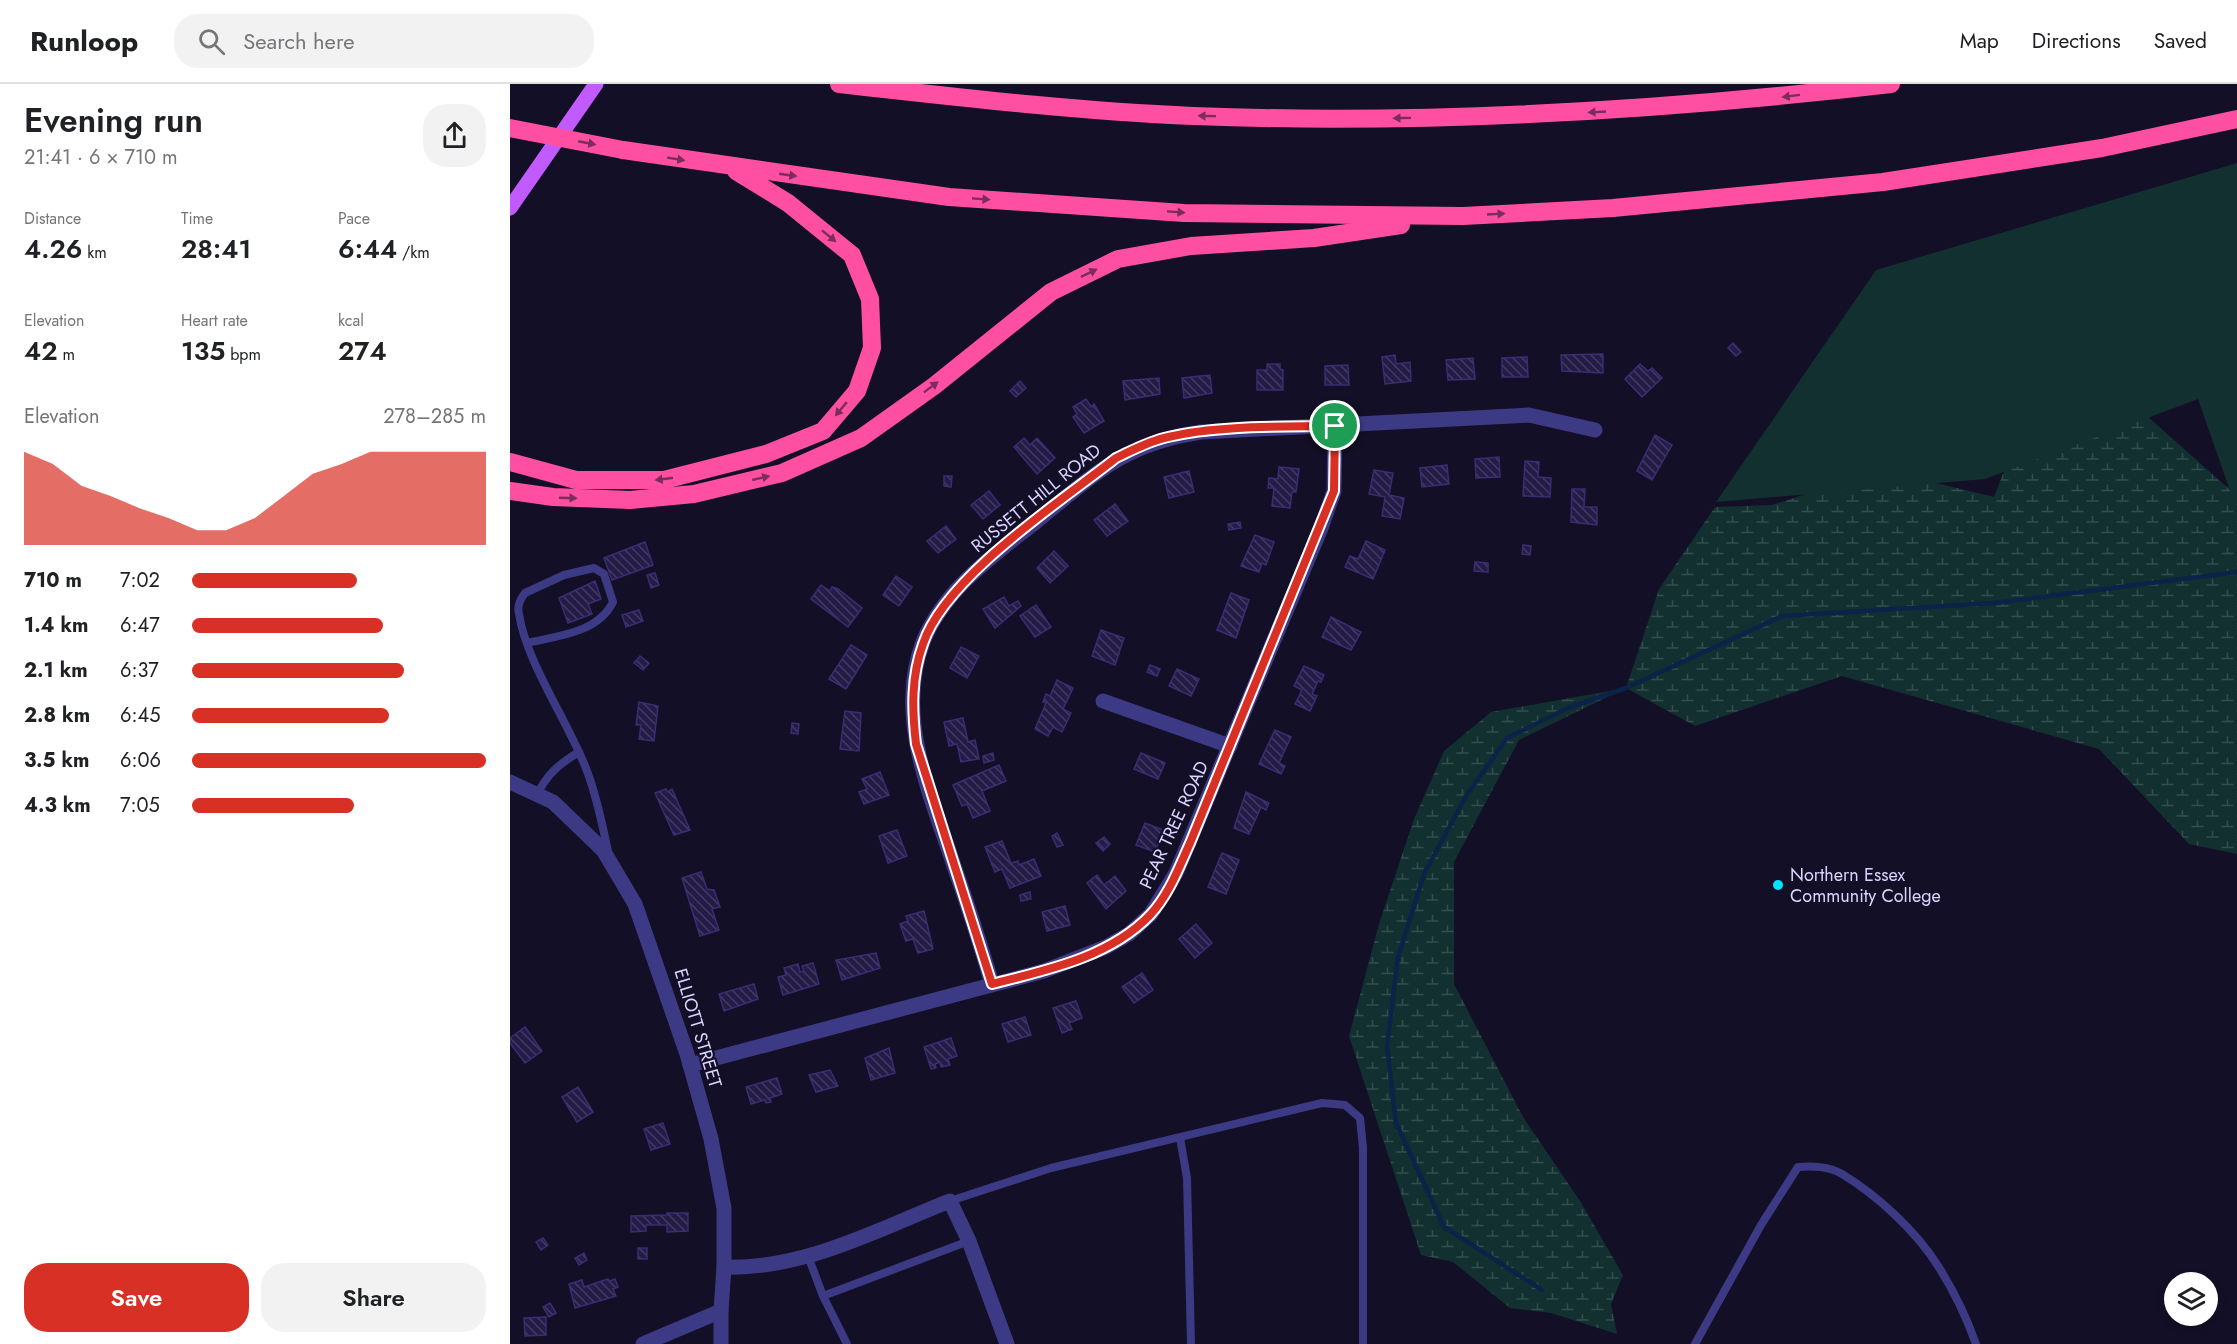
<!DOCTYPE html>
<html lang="en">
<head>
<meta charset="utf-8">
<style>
  body { margin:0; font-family:Jost,sans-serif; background:#f2f2f2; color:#202124; height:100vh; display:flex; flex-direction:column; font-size:22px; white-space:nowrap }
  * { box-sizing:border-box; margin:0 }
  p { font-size:20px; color:#757577 }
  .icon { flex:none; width:33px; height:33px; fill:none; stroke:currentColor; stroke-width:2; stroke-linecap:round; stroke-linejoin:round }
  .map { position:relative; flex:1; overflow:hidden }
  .side { display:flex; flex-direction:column; background:#fff; width:510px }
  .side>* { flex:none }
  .buttons { position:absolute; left:1654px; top:1188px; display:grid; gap:12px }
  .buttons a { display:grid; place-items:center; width:54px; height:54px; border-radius:50%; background:#fff; box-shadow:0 3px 9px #0003; font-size:30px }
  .pin { position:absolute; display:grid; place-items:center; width:51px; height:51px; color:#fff; margin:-26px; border:3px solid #fff; border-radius:50%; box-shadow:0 2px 6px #0007 }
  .round { display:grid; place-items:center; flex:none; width:63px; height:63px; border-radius:24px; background:#f2f2f2 }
  .headline { display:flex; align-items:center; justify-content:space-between; height:102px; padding:0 24px }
  h1 { font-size:33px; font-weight:600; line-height:45px }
  .figures { display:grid; grid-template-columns:repeat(3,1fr); gap:9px; height:102px; padding:6px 24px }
  .figures div { display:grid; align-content:center }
  .figures b { font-size:26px; font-weight:600 }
  .figures small { font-size:16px; font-weight:400 }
  .figures p { font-size:16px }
  .chart { height:168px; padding:12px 24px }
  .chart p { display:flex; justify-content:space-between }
  .chart svg { width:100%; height:108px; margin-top:6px; fill:#d93025; opacity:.7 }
  .button { display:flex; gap:12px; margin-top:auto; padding:12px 24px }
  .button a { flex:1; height:69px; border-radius:24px; background:#d93025; color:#fff; font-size:24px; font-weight:600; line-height:69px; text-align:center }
  .button a+a { background:#f2f2f2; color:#202124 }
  ul { padding:0 24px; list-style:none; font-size:20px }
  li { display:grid; grid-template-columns:96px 72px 1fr; align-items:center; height:45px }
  li i { height:15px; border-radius:8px; background:#d93025 }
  header { display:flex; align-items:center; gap:36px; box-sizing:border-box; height:84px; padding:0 30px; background:#fff; border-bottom:2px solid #e0e0e0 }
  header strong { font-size:28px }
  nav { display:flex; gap:33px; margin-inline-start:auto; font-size:21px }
  .search { width:420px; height:54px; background:#f2f2f2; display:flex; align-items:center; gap:15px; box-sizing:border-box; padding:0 21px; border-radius:24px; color:#757577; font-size:22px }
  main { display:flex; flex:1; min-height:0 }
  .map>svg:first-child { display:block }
  .wetland { fill:url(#wetland-marsh) }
  .green { fill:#12302f }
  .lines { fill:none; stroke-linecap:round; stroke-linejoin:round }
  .stream { stroke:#0c2248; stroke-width:4.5 }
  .building { fill:url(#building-back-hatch); stroke:#3b2d73; stroke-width:1.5 }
  .service { stroke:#3d3a85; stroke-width:8 }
  .minor { stroke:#3d3a85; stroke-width:15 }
  .tertiary { stroke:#3d3a85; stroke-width:15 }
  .primary { stroke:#c25bff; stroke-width:15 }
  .motorway { stroke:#ff4fa3; stroke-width:18 }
  .motorway-bridge { stroke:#ff4fa3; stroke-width:18 }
  .oneway { fill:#7d2c5e }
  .route-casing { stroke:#fff; stroke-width:12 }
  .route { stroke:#d93025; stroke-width:8 }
  .poi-dot { fill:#00e5ff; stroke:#130f26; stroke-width:2 }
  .labels { text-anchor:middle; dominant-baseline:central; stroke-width:4.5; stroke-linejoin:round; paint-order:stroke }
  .street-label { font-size:18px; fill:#d9d4ff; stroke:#130f26 }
  .poi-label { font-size:18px; fill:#d9d4ff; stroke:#130f26; text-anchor:start }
</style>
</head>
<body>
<header>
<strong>Runloop</strong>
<div class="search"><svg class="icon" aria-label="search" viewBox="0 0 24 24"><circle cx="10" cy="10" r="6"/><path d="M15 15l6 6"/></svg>Search here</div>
<nav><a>Map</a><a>Directions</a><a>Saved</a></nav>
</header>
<main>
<section class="side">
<div class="headline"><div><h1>Evening run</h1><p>21:41 · 6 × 710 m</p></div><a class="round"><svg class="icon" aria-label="share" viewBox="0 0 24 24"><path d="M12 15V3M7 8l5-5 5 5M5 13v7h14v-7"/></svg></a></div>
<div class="figures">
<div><p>Distance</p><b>4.26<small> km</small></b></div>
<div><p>Time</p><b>28:41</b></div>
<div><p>Pace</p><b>6:44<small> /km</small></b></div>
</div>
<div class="figures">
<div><p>Elevation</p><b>42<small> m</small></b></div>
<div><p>Heart rate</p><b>135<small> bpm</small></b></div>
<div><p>kcal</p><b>274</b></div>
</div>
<div class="chart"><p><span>Elevation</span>278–285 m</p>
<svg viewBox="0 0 160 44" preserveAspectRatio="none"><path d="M0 44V6L10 11L20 20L30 24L40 29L50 33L60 38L70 38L80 33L90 24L100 15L110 11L120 6L130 6L140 6L150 6L160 6V44z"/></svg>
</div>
<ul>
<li><b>710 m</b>7:02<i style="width:56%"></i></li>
<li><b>1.4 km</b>6:47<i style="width:65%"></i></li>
<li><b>2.1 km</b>6:37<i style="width:72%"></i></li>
<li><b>2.8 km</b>6:45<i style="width:67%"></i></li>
<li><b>3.5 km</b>6:06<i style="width:100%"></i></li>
<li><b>4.3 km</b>7:05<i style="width:55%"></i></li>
</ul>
<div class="button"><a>Save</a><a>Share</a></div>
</section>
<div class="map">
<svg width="1727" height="1260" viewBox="0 0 1727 1260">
  <defs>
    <pattern id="wetland-marsh" width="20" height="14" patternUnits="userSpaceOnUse" patternTransform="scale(1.5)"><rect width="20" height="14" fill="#12302f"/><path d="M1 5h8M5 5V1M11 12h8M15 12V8" fill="none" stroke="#344d4e"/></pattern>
    <pattern id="building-back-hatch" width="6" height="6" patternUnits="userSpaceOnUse" patternTransform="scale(1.5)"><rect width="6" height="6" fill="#241b47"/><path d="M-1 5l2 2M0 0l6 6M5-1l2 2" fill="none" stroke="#433b63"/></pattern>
  </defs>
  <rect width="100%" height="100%" fill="#130f26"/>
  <path class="wetland" d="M1628 324 1727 412V770L1679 760 1589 665 1332 592 1185 642 1116 604 1009 656 944 778V900L1013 1033 1070 1117 1113 1191 1101 1220 1107 1250 1041 1229 1000 1224 943 1178 911 1171 839 952 869 840 904 735 934 667 981 628 1116 604 1149 505 1205 423 1262 421 1372 386 1484 413 1507 353Z"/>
  <path class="green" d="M1727 79V427L1688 315 1475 395 1206 418 1366 186Z"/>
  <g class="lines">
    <path class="stream" d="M1032 1206 934 1143 886 1039 877 962 888 873 914 790 956 712 997 654 1058 624 1116 604 1272 532 1484 519 1727 488"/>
  </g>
  <g class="building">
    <path d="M1223 259 1231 268 1226 272 1218 264Z"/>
    <path d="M1093 270V289L1052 287 1051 271Z"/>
    <path d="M885 271 886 280 900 278 901 297 875 300 872 273Z"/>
    <path d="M1017 273 1018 293H992V274Z"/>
    <path d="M963 274 965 295 938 296 936 276Z"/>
    <path d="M757 280H770V285L773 286V306H747V286H757Z"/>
    <path d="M1130 280 1138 287 1142 284 1152 294 1132 313 1115 295Z"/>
    <path d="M838 281 839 301H815V282Z"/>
    <path d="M700 291 702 309 674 314 672 294Z"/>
    <path d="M649 294 650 310 615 316 613 297Z"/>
    <path d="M510 297 516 304 506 313 500 307Z"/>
    <path d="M576 315 581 323 584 320 594 337 574 349 563 333 567 330 563 323Z"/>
    <path d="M1145 351 1162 361 1142 396 1127 387Z"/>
    <path d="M514 354 520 361 527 354 545 374 527 390 504 363Z"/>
    <path d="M989 373 990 393 966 394 965 375Z"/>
    <path d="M1015 377 1029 378 1028 393 1041 394 1040 413 1013 412Z"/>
    <path d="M937 381 939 400 912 403 910 384Z"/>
    <path d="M769 383 789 385 786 408H782L780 424 762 422 764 404H758L759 394 768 395Z"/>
    <path d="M864 386 883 389 879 411 894 414 890 435 872 432 875 413 859 410Z"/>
    <path d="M679 387 684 408 659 414 654 393Z"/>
    <path d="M434 392H442L441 403 434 402Z"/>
    <path d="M1062 405H1075L1074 423H1087V441L1061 438Z"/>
    <path d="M479 407 490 421 473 435 461 421Z"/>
    <path d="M605 420 618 437 597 452 584 436Z"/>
    <path d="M730 438 731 444 719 446 718 440Z"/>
    <path d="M436 442 446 455 428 469 417 457Z"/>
    <path d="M745 451 764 458 756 481 752 479 749 488 731 482Z"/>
    <path d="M856 457 875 466 863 495 835 483 840 472 848 475Z"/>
    <path d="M135 458 143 481 102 496 94 474Z"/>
    <path d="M1013 461 1021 462 1020 471 1012 470Z"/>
    <path d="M544 467 558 482 540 499 527 484Z"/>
    <path d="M965 478 978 479V488L964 487Z"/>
    <path d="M145 489 149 501 141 504 137 491Z"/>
    <path d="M386 492 402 503 389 522 373 511Z"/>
    <path d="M85 497 91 515 78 520 82 530 58 539 49 514Z"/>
    <path d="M311 501 320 507 322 503 328 505 352 524 338 543 301 515Z"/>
    <path d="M721 509 739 516 726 554 707 546Z"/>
    <path d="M494 513 499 522 508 517 511 522 485 544 473 525Z"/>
    <path d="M526 521 541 543 525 553 510 532Z"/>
    <path d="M129 526 133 537 116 543 112 531Z"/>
    <path d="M821 533 851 548 841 566 812 553Z"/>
    <path d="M591 546 614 554 605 581 582 572Z"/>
    <path d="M341 561 357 571 336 605 319 595Z"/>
    <path d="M451 563 469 572 457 594 440 584Z"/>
    <path d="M130 572 139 579 133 586 124 579Z"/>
    <path d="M640 581 650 585 647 592 637 588Z"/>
    <path d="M794 582 814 591 811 598 808 597 802 610 807 612 800 627 785 620 792 606 784 602Z"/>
    <path d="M667 585 689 595 681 612 659 602Z"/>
    <path d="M547 596 563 604 553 625 561 629 552 648 543 643 538 652 525 645 536 619 533 618 536 610 540 612Z"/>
    <path d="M129 618 148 622 144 657 129 655 131 641H126Z"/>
    <path d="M335 627 351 629 349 667 330 665Z"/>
    <path d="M453 634 458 658 465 656 469 675 451 678 447 660 439 662 434 638Z"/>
    <path d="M282 639 289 640 288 650 281 649Z"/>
    <path d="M765 646 781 653 769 679 775 682 771 690 749 680Z"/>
    <path d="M483 669 484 676 474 679 473 672Z"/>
    <path d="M631 669 655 679 648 695 624 685Z"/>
    <path d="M489 681 496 697 472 707 480 727 463 734 457 720 452 722 443 701Z"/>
    <path d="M370 688 379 711 354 720 349 708 357 705 352 695Z"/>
    <path d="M156 705 157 708 162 705 180 746 164 751 145 709Z"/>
    <path d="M736 708 759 719 756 726 751 723 739 750 724 744Z"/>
    <path d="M635 739 653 746 645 768 626 761Z"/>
    <path d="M387 746 397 772 378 779 369 752Z"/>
    <path d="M547 749 553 761 547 763 542 752Z"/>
    <path d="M594 753 600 760 593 767 586 759Z"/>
    <path d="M492 757 501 779 508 777 509 781 524 775 531 792 500 804 492 785 485 788 475 763Z"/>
    <path d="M712 769 729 776 716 810 698 803Z"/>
    <path d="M191 788 197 805 204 806 210 823 202 825 209 846 190 852 172 794Z"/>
    <path d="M587 791 594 801 605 792 616 807 596 825 577 799Z"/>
    <path d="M520 808 521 815 511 817 510 811Z"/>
    <path d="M555 822 560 841 537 847 532 828Z"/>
    <path d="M414 827 423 865 408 869 403 855 396 857 390 840 398 837 396 832Z"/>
    <path d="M686 840 702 859 685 874 669 855Z"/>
    <path d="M366 869 370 884 332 896 326 876Z"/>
    <path d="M303 879 309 900 273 911 268 893 276 891 274 884 288 880 290 888 294 887 292 882Z"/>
    <path d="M632 889 643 906 624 919 612 903Z"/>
    <path d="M244 900 248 915 214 927 209 910Z"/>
    <path d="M566 917 572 934 559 939 562 945 552 949 543 924Z"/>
    <path d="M515 933 521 951 498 958 492 940Z"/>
    <path d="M15 943 32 967 15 979 0 959V954Z"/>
    <path d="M441 954 447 972 438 975 440 981 431 983 430 978 425 980 426 984 421 985 414 963Z"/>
    <path d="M379 964 385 989 361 996 355 974Z"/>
    <path d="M320 986 328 1002 306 1008 299 991Z"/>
    <path d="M267 994 272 1010 260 1014 261 1018 256 1019 255 1016 241 1020 236 1003Z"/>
    <path d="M68 1003 83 1028 67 1038 52 1013Z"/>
    <path d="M153 1039 160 1060 141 1066 134 1045Z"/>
    <path d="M157 1129H178V1147L157 1148V1141H136V1147L121 1148V1132L157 1131Z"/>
    <path d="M33 1154 38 1161 31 1166 26 1158Z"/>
    <rect x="128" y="1164" width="9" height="11"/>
    <path d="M74 1169 77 1176 69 1181 65 1174Z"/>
    <path d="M98 1195 99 1197 105 1195 108 1203 103 1205 106 1212 65 1224 59 1200 72 1196 74 1203Z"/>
    <path d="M40 1219 46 1229 39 1233 33 1223Z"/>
    <path d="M36 1233V1251L15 1252 14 1234Z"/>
  </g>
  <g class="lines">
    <g class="service">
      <path d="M17 559C47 552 88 549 103 518L94 490 84 484 54 491 15 509C10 516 7 521 9 530 16 578 59 639 77 687 87 713 92 740 98 767"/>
      <path d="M27 711C37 690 49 680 69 668"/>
      <path d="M670 1054 677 1094 681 1260"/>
      <path d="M440 1117 541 1084 812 1019 835 1021 850 1034 853 1064V1260"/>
      <path d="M298 1172 313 1212"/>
      <path d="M337 1260 313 1212 459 1157"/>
      <path d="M1185 1260 1251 1141 1288 1083C1303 1082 1318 1082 1332 1090 1367 1111 1406 1147 1428 1182 1444 1207 1456 1232 1466 1260"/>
    </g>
    <g class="minor">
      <path d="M593 617 720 662"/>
      <path d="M0 698 43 718 93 766 125 820 177 970 201 1055 214 1124V1183L211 1227"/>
      <path d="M482 900C470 859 457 819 443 779 420 709 385 632 413 558 433 507 481 473 523 440 583 392 611 360 691 348L1019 331 1085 346"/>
      <path d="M180 981 534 887 596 863 619 850 641 830 666 789 811 444 824 407 825 342"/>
      <path d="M214 1183C294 1186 368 1145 440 1117L459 1157 497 1260"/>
    </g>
    <path class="tertiary" d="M133 1260 211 1227V1260"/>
    <path class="primary" d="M0 124 86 0"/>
    <g class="motorway">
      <path d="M329 0C447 13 564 27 683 32 917 41 1149 27 1381 0"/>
      <path d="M113 66 439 113 674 129 953 132 1103 124 1373 98 1592 64 1727 35"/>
      <path d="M0 378 66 396H154L256 370 313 347 347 307 362 264 360 215 342 171 278 119 226 87"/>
      <path d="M0 407 43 413 120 416 184 410 272 389 351 354 424 302 541 208 608 175 681 162 804 154 891 141"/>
    </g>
    <path class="motorway-bridge" d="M0 44 113 66"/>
  </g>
  <defs><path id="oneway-solid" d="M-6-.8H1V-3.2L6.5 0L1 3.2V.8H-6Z" transform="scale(1.5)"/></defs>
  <g class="oneway">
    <use href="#oneway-solid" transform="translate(1281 12) rotate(173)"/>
    <use href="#oneway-solid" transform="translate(1087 28) rotate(177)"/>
    <use href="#oneway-solid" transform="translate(697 32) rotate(-179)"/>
    <use href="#oneway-solid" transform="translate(892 34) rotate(179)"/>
    <use href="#oneway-solid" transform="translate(77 59) rotate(11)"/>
    <use href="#oneway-solid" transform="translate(166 75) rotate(9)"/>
    <use href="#oneway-solid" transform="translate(278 91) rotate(8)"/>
    <use href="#oneway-solid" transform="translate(471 115) rotate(4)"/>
    <use href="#oneway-solid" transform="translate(666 128) rotate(4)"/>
    <use href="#oneway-solid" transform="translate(986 130) rotate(-3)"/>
    <use href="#oneway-solid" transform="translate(319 152) rotate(39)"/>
    <use href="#oneway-solid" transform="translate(579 189) rotate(-26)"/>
    <use href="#oneway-solid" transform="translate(421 303) rotate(-37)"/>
    <use href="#oneway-solid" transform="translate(331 325) rotate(130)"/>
    <use href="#oneway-solid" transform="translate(251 394) rotate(-13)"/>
    <use href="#oneway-solid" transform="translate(154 395) rotate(172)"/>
    <use href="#oneway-solid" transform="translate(58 414) rotate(2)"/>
  </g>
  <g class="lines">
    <g class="route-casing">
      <path id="route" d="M825 342 824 407 680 759C669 783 659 811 640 831 600 873 537 886 482 900L406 660C402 626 401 593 413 560 435 493 550 418 606 374 623 366 639 357 658 353 707 341 774 343 825 342Z"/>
    </g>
    <use href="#route" class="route"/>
  </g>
  <circle class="poi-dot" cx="1268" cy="801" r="6"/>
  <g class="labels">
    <g class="street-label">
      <text transform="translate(526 414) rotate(-39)">RUSSETT HILL ROAD</text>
      <text transform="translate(664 741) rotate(-65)">PEAR TREE ROAD</text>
      <text transform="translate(188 944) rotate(73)">ELLIOTT STREET</text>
    </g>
    <g class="poi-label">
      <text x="1280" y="791">Northern Essex<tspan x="1280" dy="21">Community College</tspan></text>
    </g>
  </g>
</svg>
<div class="buttons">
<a><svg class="icon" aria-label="layers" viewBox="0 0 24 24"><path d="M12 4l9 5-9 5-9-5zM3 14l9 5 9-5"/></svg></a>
</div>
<div class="pin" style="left:825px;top:342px;background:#1e9e55"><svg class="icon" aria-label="arrive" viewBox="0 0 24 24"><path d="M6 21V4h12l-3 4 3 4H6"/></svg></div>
</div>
</main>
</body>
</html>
